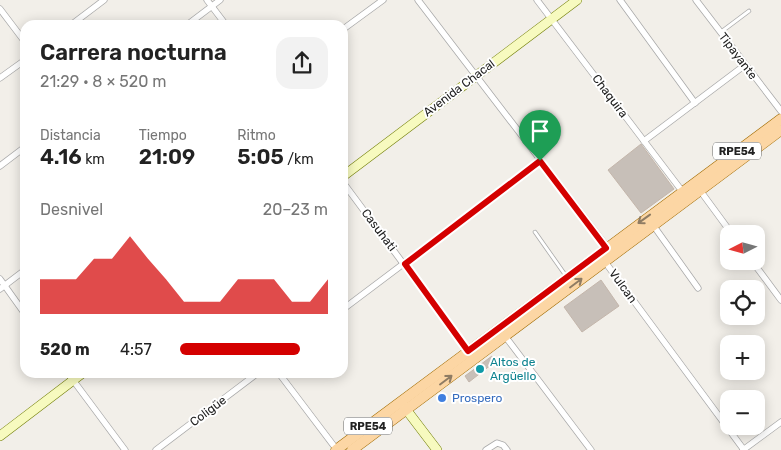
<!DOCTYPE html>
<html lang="es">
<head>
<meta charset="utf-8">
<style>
  body { margin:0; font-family:Rubik,sans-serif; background:#f2f2f2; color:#222; height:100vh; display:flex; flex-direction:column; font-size:19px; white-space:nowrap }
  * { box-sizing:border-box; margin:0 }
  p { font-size:16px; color:#767676 }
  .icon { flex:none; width:28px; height:28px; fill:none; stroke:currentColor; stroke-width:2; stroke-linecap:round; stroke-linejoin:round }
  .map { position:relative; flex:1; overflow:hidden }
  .drawer { position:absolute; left:20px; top:20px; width:328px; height:358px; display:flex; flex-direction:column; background:#fff; border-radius:15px; box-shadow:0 2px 12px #0003 }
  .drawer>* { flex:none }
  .needle { width:32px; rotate:264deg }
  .buttons { position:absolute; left:720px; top:225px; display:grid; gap:10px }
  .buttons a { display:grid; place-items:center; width:45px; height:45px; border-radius:10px; background:#fff; box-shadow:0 2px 12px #0003; font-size:25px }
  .pin { position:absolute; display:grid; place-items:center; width:42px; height:42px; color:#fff; margin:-51px -21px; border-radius:50% 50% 50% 0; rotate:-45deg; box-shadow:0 0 5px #0007 }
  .pin .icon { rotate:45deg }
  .round { display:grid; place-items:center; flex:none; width:52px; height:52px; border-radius:15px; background:#f2f2f2 }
  .summary { display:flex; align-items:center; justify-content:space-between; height:85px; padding:0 20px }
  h1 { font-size:22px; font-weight:600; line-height:38px }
  .figures { display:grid; grid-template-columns:repeat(3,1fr); gap:8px; height:85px; padding:5px 20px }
  .figures div { display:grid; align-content:center }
  .figures b { font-size:21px; font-weight:600 }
  .figures small { font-size:14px; font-weight:400 }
  .figures p { font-size:14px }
  .chart { height:140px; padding:10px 20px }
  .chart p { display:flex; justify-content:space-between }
  .chart svg { width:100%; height:90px; margin-top:5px; fill:#d40000; opacity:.7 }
  ul { padding:0 20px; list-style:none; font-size:16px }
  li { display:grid; grid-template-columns:80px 60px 1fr; align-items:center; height:38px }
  li i { height:12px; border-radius:6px; background:#d40000 }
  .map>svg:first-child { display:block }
  .building { fill:#c7bfb8; stroke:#c4b6ab }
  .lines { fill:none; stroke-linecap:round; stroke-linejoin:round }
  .lane-casing { stroke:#a9a9a9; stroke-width:4.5 }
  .street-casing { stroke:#a9a9a9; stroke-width:7 }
  .secondary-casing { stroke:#707d05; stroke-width:10 }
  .primary-casing { stroke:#a06b00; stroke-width:11 }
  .lane { stroke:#fff; stroke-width:3 }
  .street { stroke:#fff; stroke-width:5.5 }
  .secondary { stroke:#f7fabf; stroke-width:9 }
  .primary { stroke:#fcd6a4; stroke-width:10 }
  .oneway { stroke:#8f7c63 }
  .route-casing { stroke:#fff; stroke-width:10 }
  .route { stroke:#d40000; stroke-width:6 }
  .culture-dot { fill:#0f9aa8; stroke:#fff; stroke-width:2 }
  .shop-dot { fill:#3f7fe0; stroke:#fff; stroke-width:2 }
  .labels { text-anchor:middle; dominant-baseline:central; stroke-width:4; stroke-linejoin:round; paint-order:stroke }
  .shield { fill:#fff; stroke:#646464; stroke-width:1 }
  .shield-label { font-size:11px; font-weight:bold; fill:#222 }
  .street-label { font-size:12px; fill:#222; stroke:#fff }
  .culture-label { font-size:12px; fill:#0d838f; stroke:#fff; text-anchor:start }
  .shop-label { font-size:12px; fill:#366cbe; stroke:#fff; text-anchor:start }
</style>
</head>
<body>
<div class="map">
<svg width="781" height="450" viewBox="0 0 781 450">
  <rect width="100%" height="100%" fill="#f2efe9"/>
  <g class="building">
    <path d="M641 144 674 189 641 213 608 170Z"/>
    <path d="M601 280 619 306 582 332 564 307Z"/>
    <path d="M492 356 496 361 469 382 465 376Z"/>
  </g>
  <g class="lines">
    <g class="lane-casing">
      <g id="lane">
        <path d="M721 32 749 11"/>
        <path d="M535 232 566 276"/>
      </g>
    </g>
    <g class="street-casing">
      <g id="street">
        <path d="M207 0 226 25"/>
        <path d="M418 0 604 243 606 250"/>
        <path d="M537 0 682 191"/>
        <path d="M620 0 695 103"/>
        <path d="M696 0 781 111"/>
        <path d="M0 9 25 42"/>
        <path d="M71 25 104 0"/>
        <path d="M187 25 220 0"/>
        <path d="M342 30 383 0"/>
        <path d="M0 78 25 60"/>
        <path d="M644 141 745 65"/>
        <path d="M0 166 25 147"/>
        <path d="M342 181 468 351"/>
        <path d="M699 189 732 234"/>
        <path d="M653 225 698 288"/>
        <path d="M606 260 608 266 744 450"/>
        <path d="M752 261 781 300"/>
        <path d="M0 279 25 314"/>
        <path d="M0 289 25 270"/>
        <path d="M342 310 540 161"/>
        <path d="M505 336 591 450"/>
        <path d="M67 372 125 450"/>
        <path d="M278 372 337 450"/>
        <path d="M156 450 259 372"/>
        <path d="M486 450 497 443 503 445 507 450"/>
        <path d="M743 450 781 422"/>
      </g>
    </g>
    <g class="secondary-casing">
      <g id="secondary">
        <path d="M342 177 577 0"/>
        <path d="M402 404 437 450"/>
        <path d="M0 436 84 372"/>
      </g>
    </g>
    <g class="primary-casing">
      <g id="primary">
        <path d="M336 450 781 119"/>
        <path d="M352 450 781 130"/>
      </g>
    </g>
    <use href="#lane" class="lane"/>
    <use href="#street" class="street"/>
    <use href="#secondary" class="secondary"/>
    <use href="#primary" class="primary"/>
  </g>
  <defs><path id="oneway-shaft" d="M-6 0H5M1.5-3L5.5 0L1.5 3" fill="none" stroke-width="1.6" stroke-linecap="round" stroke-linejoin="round" transform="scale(1.25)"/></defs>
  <g class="oneway">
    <use href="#oneway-shaft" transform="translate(644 219) rotate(144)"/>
    <use href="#oneway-shaft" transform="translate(576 283) rotate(-37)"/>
    <use href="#oneway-shaft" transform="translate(446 380) rotate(-37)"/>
  </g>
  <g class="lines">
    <g class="route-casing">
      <path id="route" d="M540 161 606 248 468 351 405 264Z"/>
    </g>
    <use href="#route" class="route"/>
  </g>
  <circle class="culture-dot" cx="480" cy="369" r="5"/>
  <circle class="shop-dot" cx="442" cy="398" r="5"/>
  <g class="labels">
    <g class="shield">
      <rect x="713" y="142.5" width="48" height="17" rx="4"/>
      <rect x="344" y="417.5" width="48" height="17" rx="4"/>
    </g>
    <g class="shield-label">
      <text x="737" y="151">RPE54</text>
      <text x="368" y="426">RPE54</text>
    </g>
    <g class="street-label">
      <text transform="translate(738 56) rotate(53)">Tipayante</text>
      <text transform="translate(459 88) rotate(-37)">Avenida Chacal</text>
      <text transform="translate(610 96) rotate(53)">Chaquira</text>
      <text transform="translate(379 230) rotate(53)">Casuhati</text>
      <text transform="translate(623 286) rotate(54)">Vulcan</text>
      <text transform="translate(208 411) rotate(-37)">Coligüe</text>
    </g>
    <g class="culture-label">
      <text x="490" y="362">Altos de<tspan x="490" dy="14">Argüello</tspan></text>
    </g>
    <g class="shop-label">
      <text x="452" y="398">Prospero</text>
    </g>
  </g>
</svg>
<div class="buttons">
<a><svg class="needle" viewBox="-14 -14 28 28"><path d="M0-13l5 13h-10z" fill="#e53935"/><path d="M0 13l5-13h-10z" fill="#767676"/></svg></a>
<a><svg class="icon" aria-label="locate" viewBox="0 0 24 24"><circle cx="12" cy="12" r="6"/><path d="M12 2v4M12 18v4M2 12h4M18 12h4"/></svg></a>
<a>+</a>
<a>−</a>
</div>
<div class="pin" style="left:540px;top:161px;background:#1e9e55"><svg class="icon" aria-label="arrive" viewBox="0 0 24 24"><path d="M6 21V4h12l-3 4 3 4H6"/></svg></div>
<section class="drawer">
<div class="summary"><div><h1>Carrera nocturna</h1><p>21:29 · 8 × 520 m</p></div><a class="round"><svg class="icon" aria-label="share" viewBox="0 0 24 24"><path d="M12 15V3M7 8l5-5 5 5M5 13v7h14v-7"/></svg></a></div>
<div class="figures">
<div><p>Distancia</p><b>4.16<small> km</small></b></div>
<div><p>Tiempo</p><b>21:09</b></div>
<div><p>Ritmo</p><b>5:05<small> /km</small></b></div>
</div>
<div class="chart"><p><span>Desnivel</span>20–23 m</p>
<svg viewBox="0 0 160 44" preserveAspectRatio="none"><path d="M0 44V27L10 27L20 27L30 17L40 17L50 6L60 17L70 27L80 38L90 38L100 38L110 27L120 27L130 27L140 38L150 38L160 27V44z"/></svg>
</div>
<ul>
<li><b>520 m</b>4:57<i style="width:81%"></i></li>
</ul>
</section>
</div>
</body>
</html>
